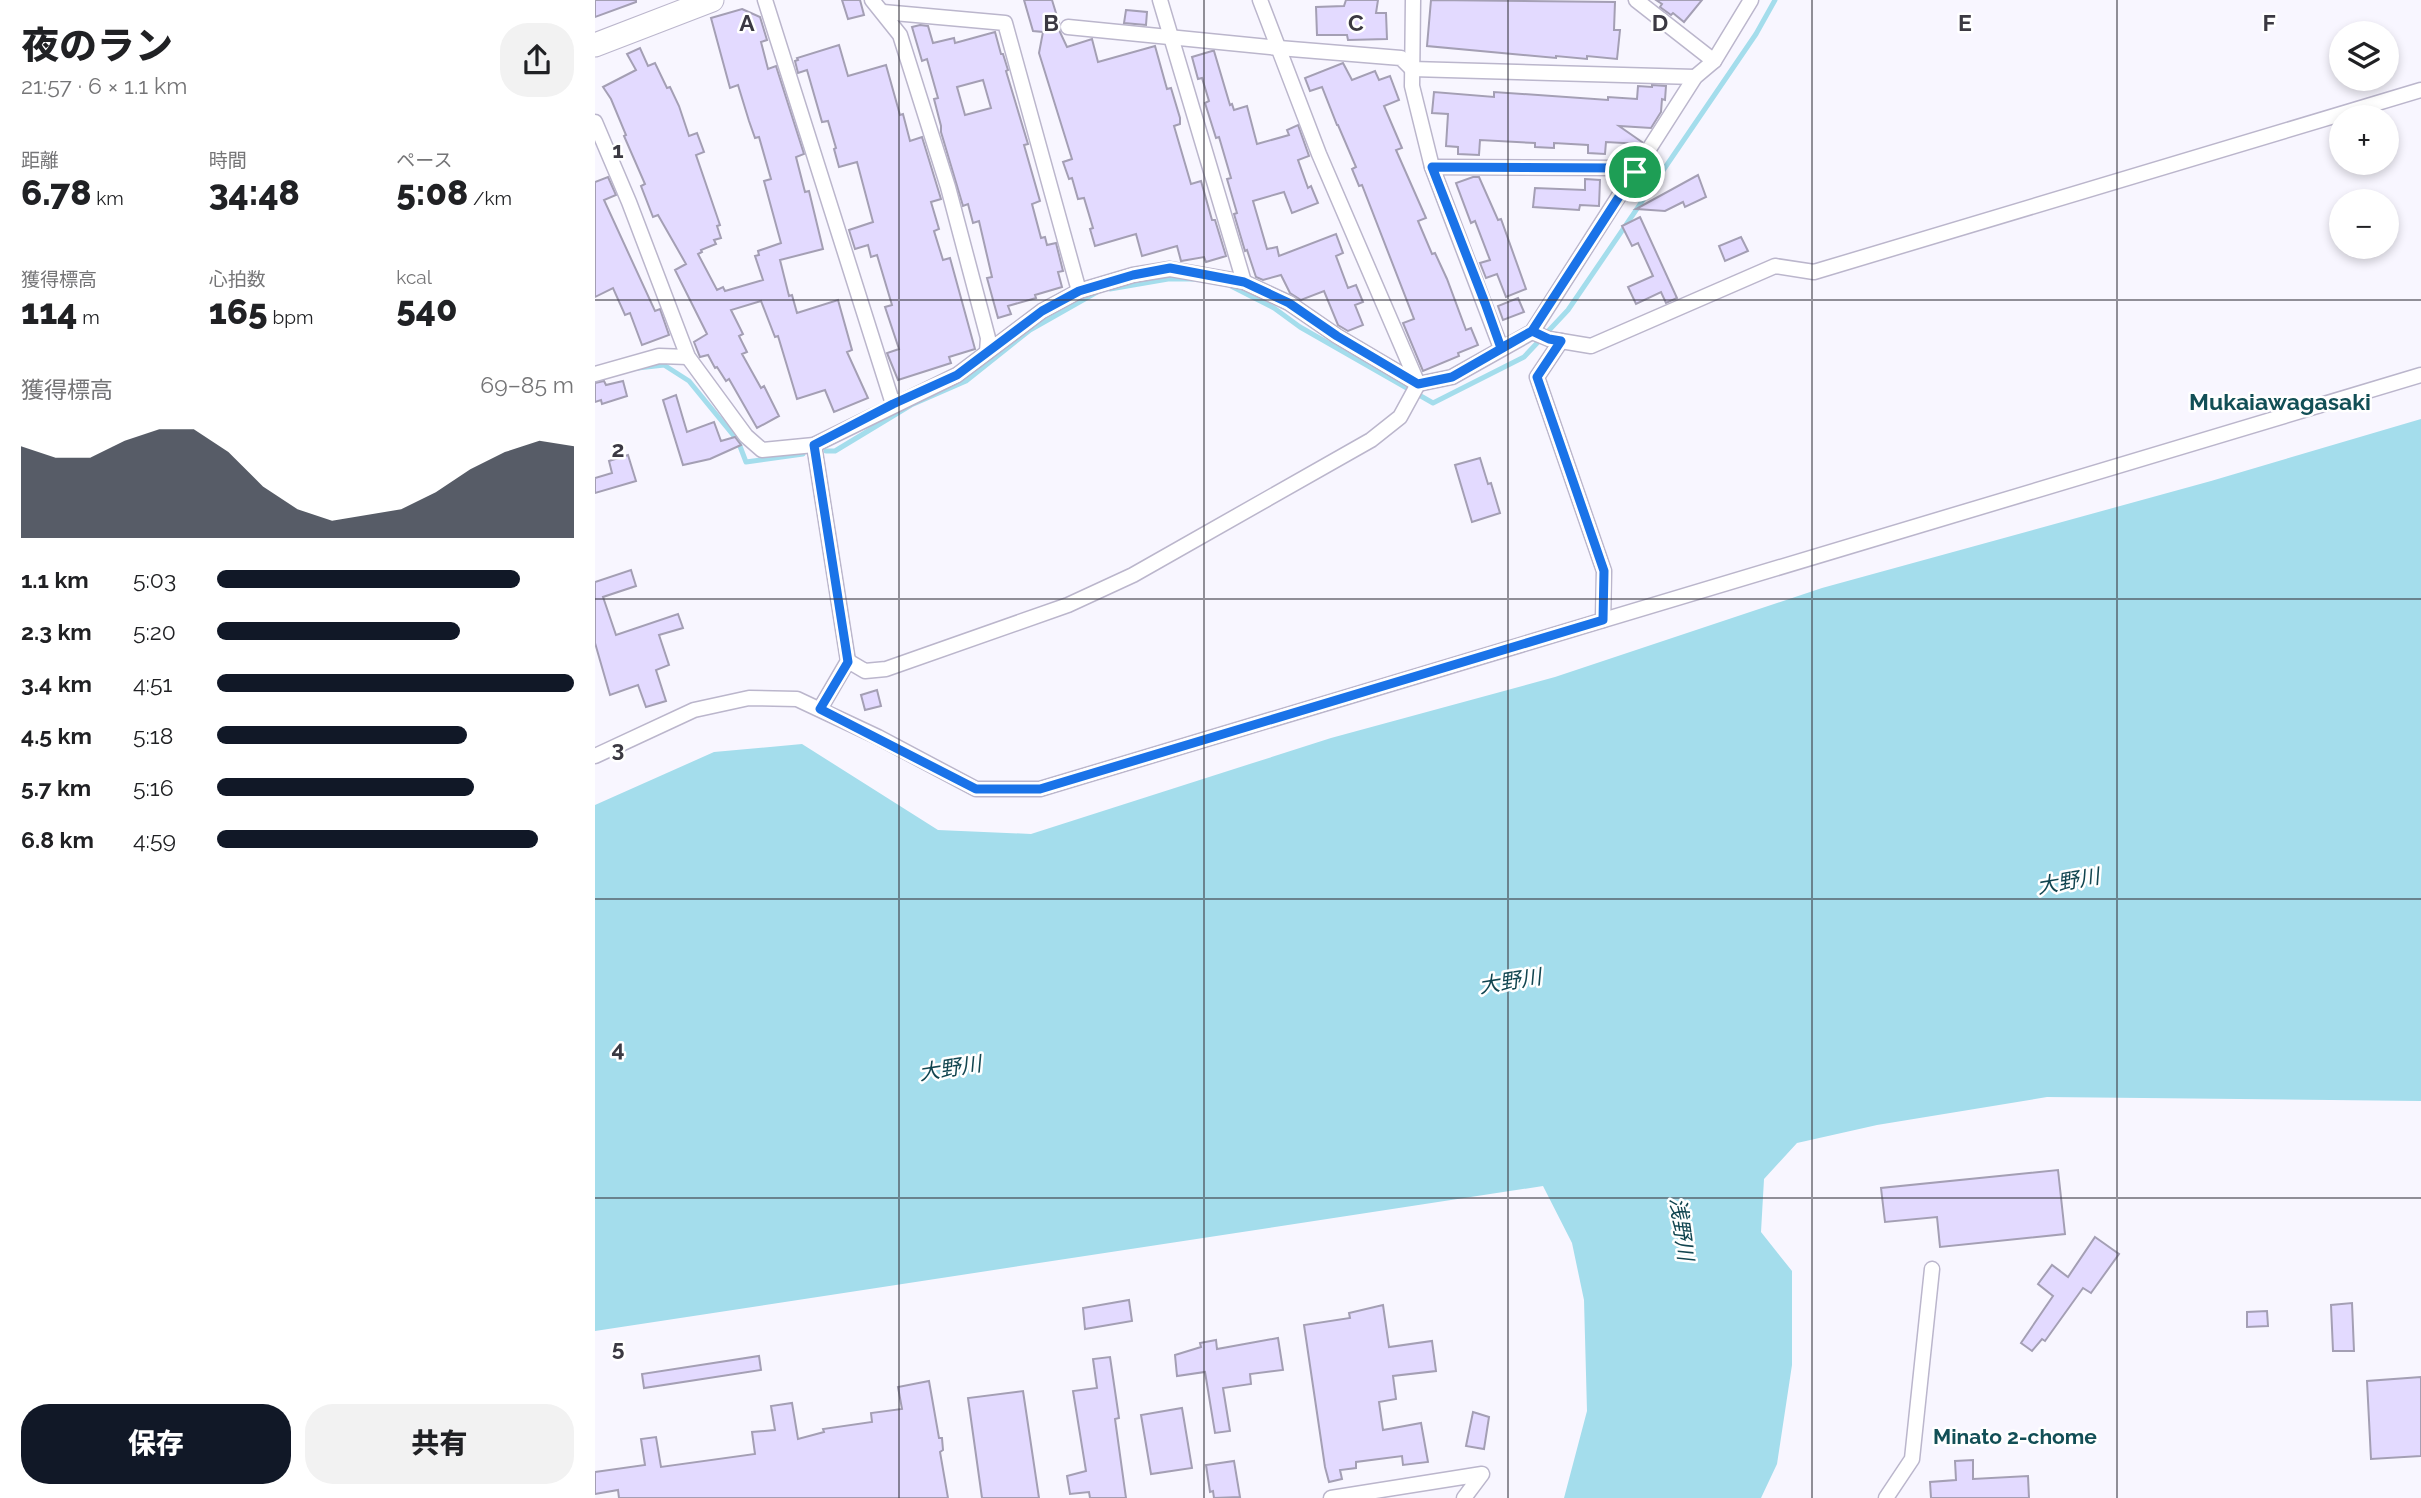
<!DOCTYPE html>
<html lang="ja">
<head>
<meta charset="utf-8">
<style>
  body { margin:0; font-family:Raleway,"Noto Sans JP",sans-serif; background:#f2f2f2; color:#202124; height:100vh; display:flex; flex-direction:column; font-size:26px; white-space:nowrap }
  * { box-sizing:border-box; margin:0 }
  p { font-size:23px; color:#757577 }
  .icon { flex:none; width:38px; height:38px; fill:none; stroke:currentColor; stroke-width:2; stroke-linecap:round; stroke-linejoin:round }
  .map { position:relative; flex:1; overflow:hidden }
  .sheet { display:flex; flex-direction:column; background:#fff; width:595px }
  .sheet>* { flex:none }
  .fabs { position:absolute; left:1734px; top:21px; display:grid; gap:14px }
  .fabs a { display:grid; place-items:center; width:70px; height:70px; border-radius:50%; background:#fff; box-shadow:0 4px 10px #0003; font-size:35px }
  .pin { position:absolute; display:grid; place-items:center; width:60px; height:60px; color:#fff; margin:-30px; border:4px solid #fff; border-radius:50%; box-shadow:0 2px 7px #0007 }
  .round { display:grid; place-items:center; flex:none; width:74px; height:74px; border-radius:28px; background:#f2f2f2 }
  .summary { display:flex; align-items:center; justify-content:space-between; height:119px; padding:0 21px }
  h1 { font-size:38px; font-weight:800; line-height:52px }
  .figures { display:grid; grid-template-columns:repeat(3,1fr); gap:10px; height:119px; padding:7px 21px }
  .figures div { display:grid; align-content:center }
  .figures b { font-size:35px; font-weight:800 }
  .figures small { font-size:19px; font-weight:400 }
  .figures p { font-size:19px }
  .chart { height:196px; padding:14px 21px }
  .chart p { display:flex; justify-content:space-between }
  .chart svg { width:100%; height:126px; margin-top:7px; fill:#111827; opacity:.7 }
  .action { display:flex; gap:14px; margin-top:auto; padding:14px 21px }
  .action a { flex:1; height:80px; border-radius:28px; background:#111827; color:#fff; font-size:28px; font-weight:800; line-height:80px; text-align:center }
  .action a+a { background:#f2f2f2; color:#202124 }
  ul { padding:0 21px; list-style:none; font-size:23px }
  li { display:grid; grid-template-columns:112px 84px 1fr; align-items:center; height:52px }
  li i { height:18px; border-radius:9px; background:#111827 }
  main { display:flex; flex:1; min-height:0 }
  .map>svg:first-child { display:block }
  .water { fill:#a4ddec }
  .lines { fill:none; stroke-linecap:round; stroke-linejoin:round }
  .stream { stroke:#a4ddec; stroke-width:5 }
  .building { fill:#e3daff; stroke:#a49fb4; stroke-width:2; fill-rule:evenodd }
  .minor-casing { stroke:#bbb6cc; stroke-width:17 }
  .primary-casing { stroke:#bbb6cc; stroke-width:25 }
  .minor { stroke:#fff; stroke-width:14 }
  .primary { stroke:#fff; stroke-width:23 }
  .route-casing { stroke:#fff; stroke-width:14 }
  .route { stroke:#1a73e8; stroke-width:9 }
  .grid { fill:none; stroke:#3b3942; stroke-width:2; stroke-opacity:0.55 }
  .labels { text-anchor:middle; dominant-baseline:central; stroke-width:5; stroke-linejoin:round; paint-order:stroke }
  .water-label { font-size:21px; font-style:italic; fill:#114550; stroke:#fff }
  .neighbourhood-label { font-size:21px; font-weight:bold; fill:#124f56; stroke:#fff }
  .quarter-label { font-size:23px; font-weight:bold; fill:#124f56; stroke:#fff }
  .grid-label { font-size:23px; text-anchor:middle; font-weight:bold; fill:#3b3942; stroke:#fff; stroke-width:5; stroke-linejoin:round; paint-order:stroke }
</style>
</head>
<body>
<main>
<section class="sheet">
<div class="summary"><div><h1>夜のラン</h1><p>21:57 · 6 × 1.1 km</p></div><a class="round"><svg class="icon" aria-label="share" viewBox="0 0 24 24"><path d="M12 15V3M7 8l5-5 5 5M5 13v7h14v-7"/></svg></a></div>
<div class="figures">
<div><p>距離</p><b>6.78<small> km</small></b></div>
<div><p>時間</p><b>34:48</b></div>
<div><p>ペース</p><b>5:08<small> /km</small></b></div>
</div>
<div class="figures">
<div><p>獲得標高</p><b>114<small> m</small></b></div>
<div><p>心拍数</p><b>165<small> bpm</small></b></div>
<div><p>kcal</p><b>540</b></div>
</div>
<div class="chart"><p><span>獲得標高</span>69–85 m</p>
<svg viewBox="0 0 160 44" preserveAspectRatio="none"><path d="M0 44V12L10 16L20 16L30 10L40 6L50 6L60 14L70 26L80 34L90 38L100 36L110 34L120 28L130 20L140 14L150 10L160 12V44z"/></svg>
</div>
<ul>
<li><b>1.1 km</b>5:03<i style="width:85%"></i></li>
<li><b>2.3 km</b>5:20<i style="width:68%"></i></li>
<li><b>3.4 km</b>4:51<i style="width:100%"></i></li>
<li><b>4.5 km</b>5:18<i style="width:70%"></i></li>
<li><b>5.7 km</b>5:16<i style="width:72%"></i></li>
<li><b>6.8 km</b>4:59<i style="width:90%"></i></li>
</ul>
<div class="action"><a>保存</a><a>共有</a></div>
</section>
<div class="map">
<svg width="1826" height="1498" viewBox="0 0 1826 1498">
  <rect width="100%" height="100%" fill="#f8f6ff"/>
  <path class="water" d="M1826 419V1101L1452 1097 1282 1125 1202 1143 1169 1179 1166 1232 1197 1271V1365L1182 1464 1166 1498H969L992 1411 989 1300 977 1243 948 1186 0 1331V805L119 752 207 744 343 830 436 834 736 738 960 677 1227 588 1616 481Z"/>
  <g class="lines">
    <g class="stream">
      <path d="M632 284 679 308 705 327 838 403 929 357 973 310 1161 34 1180 0"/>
      <path d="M515 289 573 279H599"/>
      <path d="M43 368 69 365 94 381 143 441 151 462 208 454"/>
      <path d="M231 451H240L316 405 371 381 435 330 502 292"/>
    </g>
  </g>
  <g class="building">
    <path d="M0 0H41V2L0 17Z"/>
    <path d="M247 0H265L269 15 253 19Z"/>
    <path d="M429 0H457L464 23V30L472 47 497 39 503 62 560 46 572 89 576 88 585 118V124L579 126 596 184 606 181 617 220H620L631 256 611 262 609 257 586 261 582 246 547 256 541 234 500 246 495 229 498 228 489 198 483 199 477 178 474 179 468 162 477 159 444 53 448 32 438 31Z"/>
    <path d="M751 0H783L781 13H791L792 39 753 40 752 35H722L721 7 749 6Z"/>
    <path d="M836 0 1020 2 1019 30H1025L1022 59 992 56V59L961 56V58L832 46Z"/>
    <path d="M1061 0H1107L1089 22 1078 13 1076 15 1065 7 1067 4Z"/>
    <path d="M147 9 165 17 172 40 166 42 173 69 181 66 209 154 201 157 210 192 214 191 228 249 185 260 194 296 197 295 202 313 243 300 257 350 252 352 273 398 239 412 230 390 202 399 183 336 180 337 166 301 136 310 148 334 144 336 152 352 147 354 166 388 169 386 184 416 162 428 134 379 131 381 122 367 120 368 113 355 105 357 99 342 112 334 80 270 91 264 63 215 58 217 46 186 50 184 29 136 31 135 16 99 8 87 41 70 32 54 45 48 53 66 60 63 72 88 75 87 84 106 94 136 102 133 109 152 101 155 125 225 122 226 126 238 119 240 121 244 106 250 107 252 103 254 122 290 128 287 130 291 168 280 160 256 164 255 163 251 186 243 169 181 176 179 164 137 160 138 154 121 143 85 135 88 116 18Z"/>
    <path d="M531 10 552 12 551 25 529 23Z"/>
    <path d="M325 25 333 26 338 43 359 38 360 43 400 32 406 54H408L413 70 411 71 433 144 429 145 445 201 437 204 446 238 450 237 452 245 461 243 468 271 463 272 467 287 440 295 441 298 413 306 416 314 403 318 392 278 397 277 384 221 378 223 373 204 368 206 346 132V126L339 99 343 98 332 59 327 61 317 27ZM388 80 396 108 370 115 362 87Z"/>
    <path d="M244 45 253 76 291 65 305 115 308 114 315 141 327 137 346 199 336 202 344 229 339 231 348 260 355 258 380 349 354 357 356 363 303 380 292 353 304 349 290 307 297 305 282 255 276 257 273 245 260 249 254 230 278 222 262 162 244 167 239 149 241 148 233 121 227 122 212 70 203 73 200 61 203 60 202 58Z"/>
    <path d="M617 51H619L635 105 637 104 639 110 652 106 662 144 694 135 692 130 703 125 714 156 703 160 713 188 716 186 723 203 697 213 689 192 658 201 672 249 682 247 684 256 741 234 748 253 741 256 753 288 761 285 768 302 760 305 768 325 753 331 743 325 729 291 706 300 695 293 686 275 668 280 661 277 652 250 650 251 639 214 642 213 632 179 636 178 624 137 621 138 610 103 614 101 607 78 603 79 597 57Z"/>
    <path d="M748 63 757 80 780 71 784 80 795 76 804 100 789 106 807 148 801 150 831 218 823 221 837 254 840 253 852 279 871 330 876 328 883 345 863 353 864 356 828 371 808 323 819 319 767 185 764 186 757 169 761 167 743 125H742L727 87 715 91 710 78Z"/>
    <path d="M1057 85 1071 86 1070 100 1067 99 1066 112 1056 128 1024 126 1047 142 1046 144 1011 142 1010 154 993 153V145L959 143V148L940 147V143L885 140 884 155 863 154V147L851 146 853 114 837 113 839 92 899 97V92L1013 100V97L1042 99 1043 86 1057 87Z"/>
    <path d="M1103 175 1111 197 1090 207 1088 202 1070 211 1041 209Z"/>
    <path d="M13 177 21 195 9 200 60 311 65 309 74 335 47 345 35 313 30 315 18 288 0 297V182Z"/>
    <path d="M878 177H884L903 220 906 219 931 289 911 297 902 274 891 278 885 263 895 260 880 221 876 223 861 183Z"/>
    <path d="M990 179 1005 180 1004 206 985 205 984 210 938 207 940 188 990 190Z"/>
    <path d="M1045 217 1082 298 1071 303 1066 292 1041 304 1033 287 1058 276 1043 243 1037 246 1027 226Z"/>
    <path d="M1146 237 1153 251 1130 261 1124 246Z"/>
    <path d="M923 298 929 312 908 320 903 306Z"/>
    <path d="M9 381 11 385 28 381 32 396 7 404 6 400 0 402V383Z"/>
    <path d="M81 395 92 432 119 422 126 441 140 437 146 445 115 459 88 465 68 400Z"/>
    <path d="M33 455 41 481 0 493V478L17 473 14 461Z"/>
    <path d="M885 458 893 484 896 483 905 513 877 522 860 465Z"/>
    <path d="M36 570 41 586 8 597 21 635 83 614 88 628 64 635 74 665 61 670 71 701 51 707 43 685 15 695 0 643V582Z"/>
    <path d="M282 690 286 706 270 710 266 695Z"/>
    <path d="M1463 1170 1470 1234 1345 1247 1342 1217 1290 1222 1286 1188Z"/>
    <path d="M1500 1237 1524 1254 1496 1293 1488 1288 1450 1341 1447 1339 1437 1351 1426 1343 1458 1296 1443 1284 1457 1265 1473 1277Z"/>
    <path d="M534 1300 537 1321 490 1329 488 1308Z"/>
    <path d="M1757 1303 1759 1351H1738L1736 1305Z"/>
    <path d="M788 1305 794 1347 837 1341 841 1371 798 1376 801 1399 784 1402 788 1430 826 1423 833 1462 808 1465 807 1456 761 1462V1468L745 1470 747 1479 734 1482 730 1467 709 1325 755 1318 754 1313Z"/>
    <path d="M1672 1311 1673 1326 1652 1327V1312Z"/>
    <path d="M683 1338 688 1370 655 1374 656 1384 628 1388 635 1431 620 1433 610 1372 582 1376 580 1355 606 1347 605 1343 621 1340 622 1349Z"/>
    <path d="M164 1356 166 1370 49 1388 47 1374Z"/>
    <path d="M515 1357 524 1418 520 1419 531 1498H495L494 1492 475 1494 472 1476 491 1471 478 1391 502 1388 498 1359Z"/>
    <path d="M1826 1377V1456L1776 1459 1772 1381Z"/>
    <path d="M334 1381 344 1438H347L348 1450 345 1452 353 1498H24L23 1490 0 1494V1472L50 1465 46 1439 61 1437 66 1467 160 1454 157 1432 180 1430 176 1406 197 1403 203 1439 229 1432 228 1429 277 1422 276 1413 307 1409 303 1387Z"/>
    <path d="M428 1391 444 1498H387L373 1398Z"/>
    <path d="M587 1408 597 1468 556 1474 546 1415Z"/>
    <path d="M878 1412 894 1417 889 1449 871 1446Z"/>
    <path d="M1378 1460V1479L1433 1476 1434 1498H1336L1335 1482 1361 1480 1360 1461Z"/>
    <path d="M639 1461 645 1497 619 1498 618 1491 615 1492 611 1465Z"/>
  </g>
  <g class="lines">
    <g class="minor-casing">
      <g id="minor">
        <path d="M170 0 298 404"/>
        <path d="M277 0 305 35 353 187 393 338 392 352"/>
        <path d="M565 0 649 282"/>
        <path d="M818 0 817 86 837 167 906 348"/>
        <path d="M1041 0 1119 61"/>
        <path d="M288 12 410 23 484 291"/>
        <path d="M473 27 684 48 806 58 817 69 1100 77"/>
        <path d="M0 122 34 202 93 357 151 436 167 450 219 445 362 375 447 311 484 291 538 275 575 269 649 282 694 303 742 336 823 384 857 377 937 332 1100 77 1119 61 1156 0"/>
        <path d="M837 167 1024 168 1040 171"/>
        <path d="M937 332 954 339 996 346 1180 266 1219 272 1826 90"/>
        <path d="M966 341 942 377 1009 571 1008 620"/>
        <path d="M0 374 64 356 93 357"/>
        <path d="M219 445 253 661 225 709"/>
        <path d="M253 661 270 671 291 669 473 605 538 575 776 440 805 417 823 384 724 154 665 0"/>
        <path d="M0 756 99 710 154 698 202 699 283 737 381 789H445L1826 375"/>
        <path d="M736 1498 887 1474 869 1498"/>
        <path d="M1291 1498 1317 1459 1337 1269"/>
      </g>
    </g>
    <g class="primary-casing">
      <path id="primary" d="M0 45 117 0"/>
    </g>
    <use href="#minor" class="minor"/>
    <use href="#primary" class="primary"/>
  </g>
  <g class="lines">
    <g class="route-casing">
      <path id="route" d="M1040 172 937 331 857 377 823 384 742 336 694 303 649 282 575 268 538 275 484 291 447 311 362 375 298 404 219 445 253 662 225 709 381 789H445L1008 620 1009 571 942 377 966 341 954 339 937 331 906 348 890 303 837 167 1024 168 1040 172"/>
    </g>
    <use href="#route" class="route"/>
  </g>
  <path class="grid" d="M304 0V1498M609 0V1498M913 0V1498M1217 0V1498M1522 0V1498M0 300H1826M0 599H1826M0 899H1826M0 1198H1826"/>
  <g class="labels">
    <g class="water-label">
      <text transform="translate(1473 881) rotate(-10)">大野川</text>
      <text transform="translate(915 981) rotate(-9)">大野川</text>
      <text transform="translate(355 1068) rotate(-9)">大野川</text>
      <text transform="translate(1087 1229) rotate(82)">浅野川</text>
    </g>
    <g class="neighbourhood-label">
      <text x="1420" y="1436">Minato 2-chome</text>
    </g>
    <g class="quarter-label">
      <text x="1685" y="401">Mukaiawagasaki</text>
    </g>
  </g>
  <g class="grid-label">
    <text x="152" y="31">A</text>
    <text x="456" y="31">B</text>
    <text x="761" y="31">C</text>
    <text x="1065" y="31">D</text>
    <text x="1370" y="31">E</text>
    <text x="1674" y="31">F</text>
    <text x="23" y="158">1</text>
    <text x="23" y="457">2</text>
    <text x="23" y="757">3</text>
    <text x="23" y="1057">4</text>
    <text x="23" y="1356">5</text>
  </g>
</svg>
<div class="fabs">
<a><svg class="icon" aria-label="layers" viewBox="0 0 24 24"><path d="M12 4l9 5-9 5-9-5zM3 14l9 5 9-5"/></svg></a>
<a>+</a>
<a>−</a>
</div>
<div class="pin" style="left:1040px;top:172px;background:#1e9e55"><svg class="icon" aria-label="arrive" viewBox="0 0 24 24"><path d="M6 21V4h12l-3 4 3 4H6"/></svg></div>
</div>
</main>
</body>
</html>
